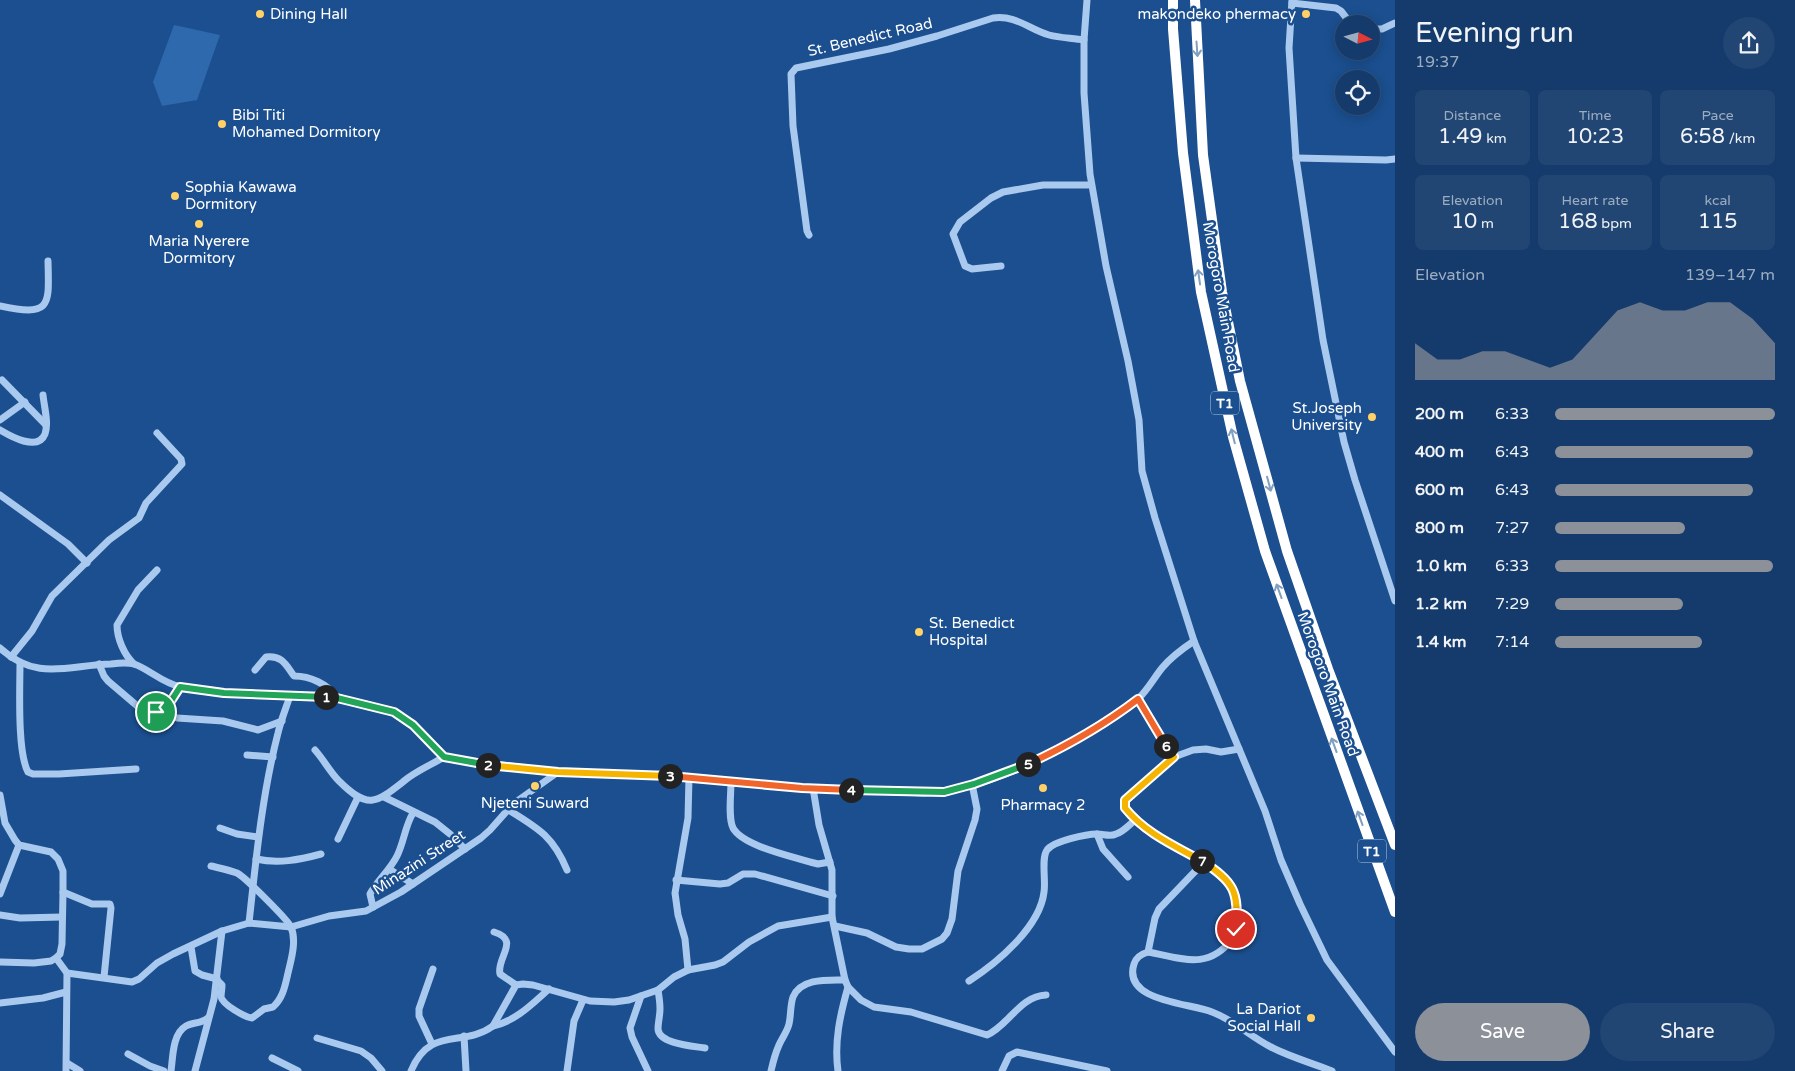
<!DOCTYPE html>
<html lang="en">
<head>
<meta charset="utf-8">
<style>
  body { margin:0; font-family:"Varela Round",sans-serif; background:#214673; color:#f1f3f6; height:100vh; display:flex; flex-direction:column; font-size:19px; white-space:nowrap }
  * { box-sizing:border-box; margin:0 }
  p { font-size:16px; color:#9dadc1 }
  .icon { flex:none; width:28px; height:28px; fill:none; stroke:currentColor; stroke-width:2; stroke-linecap:round; stroke-linejoin:round }
  .map { position:relative; flex:1; overflow:hidden }
  .panel { display:flex; flex-direction:column; background:#143b6b; width:400px }
  .panel>* { flex:none }
  .needle { width:32px; rotate:96deg }
  .fabs { position:absolute; left:1335px; top:15px; display:grid; gap:10px }
  .fabs a { display:grid; place-items:center; width:45px; height:45px; border-radius:50%; background:#143b6b; box-shadow:0 2px 12px #0003,0 0 0 1px #33557e; font-size:25px }
  .pin { position:absolute; display:grid; place-items:center; width:42px; height:42px; color:#fff; margin:-21px; border:2px solid #fff; border-radius:50%; box-shadow:0 1px 5px #0007 }
  .km { position:absolute; width:25px; height:25px; margin:-12px; border-radius:50%; background:#222; color:#fff; font-size:14px; line-height:25px; text-align:center }
  .round { display:grid; place-items:center; flex:none; width:52px; height:52px; border-radius:26px; background:#214673 }
  .overview { display:flex; align-items:center; justify-content:space-between; height:85px; padding:0 20px }
  h1 { font-size:28px; font-weight:600; line-height:38px }
  .figures { display:grid; grid-template-columns:repeat(3,1fr); gap:8px; height:85px; padding:5px 20px }
  .figures div { display:grid; align-content:center; border-radius:8px; background:#214673; text-align:center }
  .figures b { font-size:21px; font-weight:600 }
  .figures small { font-size:14px; font-weight:400 }
  .figures p { font-size:14px }
  .chart { height:140px; padding:10px 20px }
  .chart p { display:flex; justify-content:space-between }
  .chart svg { width:100%; height:90px; margin-top:5px; fill:#8c9099; opacity:.7 }
  .button { display:flex; gap:10px; margin-top:auto; padding:10px 20px }
  .button a { flex:1; height:58px; border-radius:30px; background:#8c9099; color:#fff; font-size:20px; font-weight:600; line-height:58px; text-align:center }
  .button a+a { background:#214673; color:#f1f3f6 }
  ul { padding:0 20px; list-style:none; font-size:16px }
  li { display:grid; grid-template-columns:80px 60px 1fr; align-items:center; height:38px }
  li i { height:12px; border-radius:6px; background:#8c9099 }
  main { display:flex; flex:1; min-height:0 }
  .map>svg:first-child { display:block }
  .green { fill:#2e69ad }
  .lines { fill:none; stroke-linecap:round; stroke-linejoin:round }
  .minor { stroke:#a9c9ee; stroke-width:7 }
  .highway { stroke:#fff; stroke-width:10 }
  .oneway { stroke:#829ec1 }
  .split-1-casing { stroke:#fff; stroke-width:10 }
  .split-2-casing { stroke:#fff; stroke-width:10 }
  .split-3-casing { stroke:#fff; stroke-width:10 }
  .split-4-casing { stroke:#fff; stroke-width:10 }
  .split-5-casing { stroke:#fff; stroke-width:10 }
  .split-6-casing { stroke:#fff; stroke-width:10 }
  .split-7-casing { stroke:#fff; stroke-width:10 }
  .split-8-casing { stroke:#fff; stroke-width:10 }
  .split-1 { stroke:#22a559; stroke-width:6 }
  .split-2 { stroke:#22a559; stroke-width:6 }
  .split-3 { stroke:#f5b400; stroke-width:6 }
  .split-4 { stroke:#f0652b; stroke-width:6 }
  .split-5 { stroke:#22a559; stroke-width:6 }
  .split-6 { stroke:#f0652b; stroke-width:6 }
  .split-7 { stroke:#f5b400; stroke-width:6 }
  .split-8 { stroke:#f5b400; stroke-width:6 }
  .poi-dot { fill:#ffd166; stroke:#1b4f8f; stroke-width:2 }
  .labels { text-anchor:middle; dominant-baseline:central; stroke-width:5; stroke-linejoin:round; paint-order:stroke }
  .shield { fill:#1b4f8f; stroke:#bbcadd; stroke-width:1 }
  .shield-label { font-size:14px; font-weight:bold; fill:#fff }
  .poi-label { font-size:15px; fill:#fff; stroke:#1b4f8f; text-anchor:start }
  .street-label { font-size:15px; fill:#fff; stroke:#1b4f8f }
</style>
</head>
<body>
<main>
<div class="map">
<svg width="1395" height="1071" viewBox="0 0 1395 1071">
  <rect width="100%" height="100%" fill="#1b4f8f"/>
  <path class="green" d="M174 25 220 35 197 100 162 106 153 82Z"/>
  <g class="lines">
    <g class="minor">
      <path d="M1087 0 1084 40V93L1090 174 1106 266 1128 361 1139 420 1142 471 1155 518 1194 641 1265 811 1281 860 1300 904 1327 960 1395 1052"/>
      <path d="M1292 0 1289 48 1296 158 1323 340 1344 442 1355 480 1395 601"/>
      <path d="M1292 3 1336 8 1341 11 1351 24"/>
      <path d="M1371 29H1382L1395 23"/>
      <path d="M1296 158 1386 160 1395 159"/>
      <path d="M809 235 807 231 793 126 791 74 796 68 889 49 937 36 993 18C1017 15 1028 29 1049 35 1060 38 1073 38 1084 40"/>
      <path d="M1001 266 972 269 965 266 953 234 960 222 991 198 1003 192 1043 185H1088"/>
      <path d="M0 306C52 317 49 306 48 261"/>
      <path d="M2 380 46 425"/>
      <path d="M0 420 25 402"/>
      <path d="M0 430C10 436 38 452 45 434 49 423 44 406 43 395"/>
      <path d="M0 495 68 544 87 563"/>
      <path d="M0 648C37 682 68 665 111 664 118 663 127 662 134 664 149 669 162 683 181 687 252 702 326 686 394 713 419 722 428 752 452 759L558 772 660 775 802 788 924 793C983 791 1049 757 1098 727 1112 718 1127 710 1139 698 1148 689 1154 678 1162 668 1171 657 1182 649 1194 641"/>
      <path d="M11 657 32 631 52 596 109 540 139 518 146 503 182 464 181 459 157 433"/>
      <path d="M20 662C20 687 17 752 28 772L33 774H59L136 769"/>
      <path d="M99 664 104 676 108 681 142 710 156 712 177 718 223 721 258 730 282 721"/>
      <path d="M134 664C124 655 117 638 117 625L138 590 157 570"/>
      <path d="M255 670 266 657C282 655 286 665 294 676 310 676 328 684 337 698"/>
      <path d="M1138 699 1174 757"/>
      <path d="M156 712 171 701 180 687"/>
      <path d="M1239 749 1221 752 1206 749 1193 750 1174 757 1125 800V808C1132 817 1140 826 1150 832 1172 846 1219 864 1232 887 1237 894 1236 904 1237 913 1237 922 1237 931 1232 939 1208 971 1181 958 1148 952 1141 954 1136 957 1134 964 1122 1002 1191 1003 1212 1012 1234 1020 1251 1037 1271 1047 1290 1057 1312 1063 1332 1071"/>
      <path d="M315 750C324 760 330 772 339 781 368 810 376 803 404 781 416 771 431 765 444 757"/>
      <path d="M247 755 273 757"/>
      <path d="M731 782C731 794 728 818 733 828 743 846 791 856 810 862L818 864 830 862"/>
      <path d="M813 788 819 825 832 870V917L845 980 848 987 861 1000 874 1007 911 1012 987 1035C1008 1026 1020 996 1046 995"/>
      <path d="M0 795 5 823 15 840 19 845 51 852 58 859 63 871V892L62 944 60 954 56 958 51 961 34 963 0 962"/>
      <path d="M384 797 435 822 450 834 465 849"/>
      <path d="M507 809C538 828 553 836 567 870"/>
      <path d="M220 828 237 834 258 837"/>
      <path d="M1097 834 1103 849 1128 877"/>
      <path d="M338 839 358 797"/>
      <path d="M256 859C278 864 299 860 321 854"/>
      <path d="M211 866C219 868 229 870 237 873 245 877 288 920 291 927 297 941 291 960 288 973 285 986 283 998 273 1007L264 1009 252 1018C245 1017 223 1005 221 997 221 994 222 989 222 985L217 980"/>
      <path d="M389 869 413 884"/>
      <path d="M676 880 720 884 728 883 743 874H755L833 896"/>
      <path d="M63 892 92 904H110L111 908 104 977"/>
      <path d="M0 894 19 845"/>
      <path d="M373 907 370 894C377 881 390 870 397 856 404 842 405 826 413 813"/>
      <path d="M0 915 20 918 62 917"/>
      <path d="M249 923C256 859 262 795 278 733 281 720 286 708 290 696"/>
      <path d="M835 926 867 933 896 947 909 949H922L942 939 947 933 952 919 958 871 975 820 977 809 972 784"/>
      <path d="M494 932C521 940 496 958 500 974L516 985"/>
      <path d="M191 947 195 971 202 975 217 979"/>
      <path d="M1148 952 1155 918 1159 909 1204 862"/>
      <path d="M56 958 67 973 132 982 139 979 157 963 173 954 222 931 249 923 291 927 329 916 366 911 401 892 481 838 490 830 513 804 558 772"/>
      <path d="M688 970 685 939 678 915 675 893 688 818 689 777"/>
      <path d="M969 981C997 963 1040 927 1044 892 1046 881 1041 858 1047 850 1053 841 1087 834 1097 834 1104 834 1110 837 1116 834 1123 832 1129 825 1135 820"/>
      <path d="M658 990C659 996 660 1003 660 1009 660 1016 658 1022 658 1029 659 1044 693 1046 705 1048"/>
      <path d="M641 996 630 1028 632 1037 648 1071"/>
      <path d="M0 1003 43 998 66 992"/>
      <path d="M493 1026C516 1021 532 1004 549 989"/>
      <path d="M464 1036 466 1071"/>
      <path d="M317 1038 361 1051 371 1058 382 1071"/>
      <path d="M432 1044 419 1016V1009L433 969"/>
      <path d="M128 1054 150 1066 164 1071"/>
      <path d="M272 1058 298 1071"/>
      <path d="M67 1063 80 1071"/>
      <path d="M66 1071 67 973"/>
      <path d="M171 1071C173 1058 172 1034 186 1026 193 1022 201 1024 208 1018"/>
      <path d="M195 1071 214 999 222 931"/>
      <path d="M411 1071C430 1025 463 1048 493 1026L516 985 523 984 533 985 590 1001 614 1002 629 1000 658 990 674 977 688 970 715 965 723 962 749 942 778 926 832 917"/>
      <path d="M567 1071 574 1021 583 1000"/>
      <path d="M771 1071C773 1062 775 1054 779 1045 782 1038 787 1032 789 1024 791 1016 790 1006 793 997 801 978 827 980 845 980"/>
      <path d="M838 1071C834 1042 840 1015 848 987"/>
      <path d="M1002 1071 1009 1056 1017 1052 1107 1071"/>
    </g>
    <g class="highway">
      <path d="M1173 0V29L1183 153 1201 292 1233 437 1265 551 1395 912"/>
      <path d="M1195 0 1203 155 1222 292 1240 381 1287 551 1328 669 1395 845"/>
    </g>
  </g>
  <defs><path id="oneway-shaft" d="M-6 0H5M1.5-3L5.5 0L1.5 3" fill="none" stroke-width="1.6" stroke-linecap="round" stroke-linejoin="round" transform="scale(1.25)"/></defs>
  <g class="oneway">
    <use href="#oneway-shaft" transform="translate(1197 49) rotate(86)"/>
    <use href="#oneway-shaft" transform="translate(1199 277) rotate(-98)"/>
    <use href="#oneway-shaft" transform="translate(1233 436) rotate(-104)"/>
    <use href="#oneway-shaft" transform="translate(1269 484) rotate(75)"/>
    <use href="#oneway-shaft" transform="translate(1279 591) rotate(-110)"/>
    <use href="#oneway-shaft" transform="translate(1334 745) rotate(-110)"/>
    <use href="#oneway-shaft" transform="translate(1360 818) rotate(-110)"/>
  </g>
  <g class="lines">
    <g class="split-1-casing">
      <path id="split-1" d="M156 712 171 701 180 687 224 693 326 697"/>
    </g>
    <g class="split-2-casing">
      <path id="split-2" d="M326 697 337 698 394 712 413 725 444 757 488 765"/>
    </g>
    <g class="split-3-casing">
      <path id="split-3" d="M488 765 558 772 670 776"/>
    </g>
    <g class="split-4-casing">
      <path id="split-4" d="M670 776 802 788 851 790"/>
    </g>
    <g class="split-5-casing">
      <path id="split-5" d="M851 790 944 792 974 784 1028 764"/>
    </g>
    <g class="split-6-casing">
      <path id="split-6" d="M1028 764C1067 746 1104 725 1138 699L1166 746"/>
    </g>
    <g class="split-7-casing">
      <path id="split-7" d="M1166 746 1174 757 1125 800V808C1145 833 1175 846 1202 861"/>
    </g>
    <g class="split-8-casing">
      <path id="split-8" d="M1202 861C1234 882 1239 891 1236 929"/>
    </g>
    <use href="#split-1" class="split-1"/>
    <use href="#split-2" class="split-2"/>
    <use href="#split-3" class="split-3"/>
    <use href="#split-4" class="split-4"/>
    <use href="#split-5" class="split-5"/>
    <use href="#split-6" class="split-6"/>
    <use href="#split-7" class="split-7"/>
    <use href="#split-8" class="split-8"/>
  </g>
  <g class="poi-dot">
    <circle cx="260" cy="14" r="5"/>
    <circle cx="1306" cy="14" r="5"/>
    <circle cx="222" cy="124" r="5"/>
    <circle cx="175" cy="196" r="5"/>
    <circle cx="199" cy="224" r="5"/>
    <circle cx="1372" cy="417" r="5"/>
    <circle cx="919" cy="632" r="5"/>
    <circle cx="535" cy="786" r="5"/>
    <circle cx="1043" cy="788" r="5"/>
    <circle cx="1311" cy="1018" r="5"/>
  </g>
  <g class="labels">
    <g class="shield">
      <rect x="1211" y="391.5" width="28" height="23" rx="4"/>
      <rect x="1358" y="839.5" width="28" height="23" rx="4"/>
    </g>
    <g class="shield-label">
      <text x="1225" y="403">T1</text>
      <text x="1372" y="851">T1</text>
    </g>
    <g class="poi-label">
      <text x="270" y="14">Dining Hall</text>
      <text x="1296" y="14" text-anchor="end">makondeko phermacy</text>
      <text x="232" y="115">Bibi Titi<tspan x="232" dy="17">Mohamed Dormitory</tspan></text>
      <text x="185" y="187">Sophia Kawawa<tspan x="185" dy="17">Dormitory</tspan></text>
      <text x="199" y="241" text-anchor="middle">Maria Nyerere<tspan x="199" dy="17">Dormitory</tspan></text>
      <text x="1362" y="408" text-anchor="end">St.Joseph<tspan x="1362" dy="17">University</tspan></text>
      <text x="929" y="623">St. Benedict<tspan x="929" dy="17">Hospital</tspan></text>
      <text x="535" y="803" text-anchor="middle">Njeteni Suward</text>
      <text x="1043" y="805" text-anchor="middle">Pharmacy 2</text>
      <text x="1301" y="1009" text-anchor="end">La Dariot<tspan x="1301" dy="17">Social Hall</tspan></text>
    </g>
    <g class="street-label">
      <text transform="translate(870 37) rotate(-13)">St. Benedict Road</text>
      <text transform="translate(1221 297) rotate(80)">Morogoro Main Road</text>
      <text transform="translate(1328 684) rotate(70)">Morogoro Main Road</text>
      <text transform="translate(419 862) rotate(-33)">Minazini Street</text>
    </g>
  </g>
</svg>
<div class="fabs">
<a><svg class="needle" viewBox="-14 -14 28 28"><path d="M0-13l5 13h-10z" fill="#e53935"/><path d="M0 13l5-13h-10z" fill="#9dadc1"/></svg></a>
<a><svg class="icon" aria-label="locate" viewBox="0 0 24 24"><circle cx="12" cy="12" r="6"/><path d="M12 2v4M12 18v4M2 12h4M18 12h4"/></svg></a>
</div>
<div class="pin" style="left:156px;top:712px;background:#1e9e55"><svg class="icon" aria-label="arrive" viewBox="0 0 24 24"><path d="M6 21V4h12l-3 4 3 4H6"/></svg></div>
<div class="pin" style="left:1236px;top:929px;background:#d93025"><svg class="icon" aria-label="check" viewBox="0 0 24 24"><path d="M5 12l5 5 9-10"/></svg></div>
<b class="km" style="left:326px;top:697px">1</b>
<b class="km" style="left:488px;top:765px">2</b>
<b class="km" style="left:670px;top:776px">3</b>
<b class="km" style="left:851px;top:790px">4</b>
<b class="km" style="left:1028px;top:764px">5</b>
<b class="km" style="left:1166px;top:746px">6</b>
<b class="km" style="left:1202px;top:861px">7</b>
</div>
<section class="panel">
<div class="overview"><div><h1>Evening run</h1><p>19:37</p></div><a class="round"><svg class="icon" aria-label="share" viewBox="0 0 24 24"><path d="M12 15V3M7 8l5-5 5 5M5 13v7h14v-7"/></svg></a></div>
<div class="figures">
<div><p>Distance</p><b>1.49<small> km</small></b></div>
<div><p>Time</p><b>10:23</b></div>
<div><p>Pace</p><b>6:58<small> /km</small></b></div>
</div>
<div class="figures">
<div><p>Elevation</p><b>10<small> m</small></b></div>
<div><p>Heart rate</p><b>168<small> bpm</small></b></div>
<div><p>kcal</p><b>115</b></div>
</div>
<div class="chart"><p><span>Elevation</span>139–147 m</p>
<svg viewBox="0 0 160 44" preserveAspectRatio="none"><path d="M0 44V26L10 34L20 34L30 30L40 30L50 34L60 38L70 34L80 22L90 10L100 6L110 10L120 10L130 6L140 6L150 14L160 26V44z"/></svg>
</div>
<ul>
<li><b>200 m</b>6:33<i style="width:100%"></i></li>
<li><b>400 m</b>6:43<i style="width:90%"></i></li>
<li><b>600 m</b>6:43<i style="width:90%"></i></li>
<li><b>800 m</b>7:27<i style="width:59%"></i></li>
<li><b>1.0 km</b>6:33<i style="width:99%"></i></li>
<li><b>1.2 km</b>7:29<i style="width:58%"></i></li>
<li><b>1.4 km</b>7:14<i style="width:67%"></i></li>
</ul>
<div class="button"><a>Save</a><a>Share</a></div>
</section>
</main>
</body>
</html>
